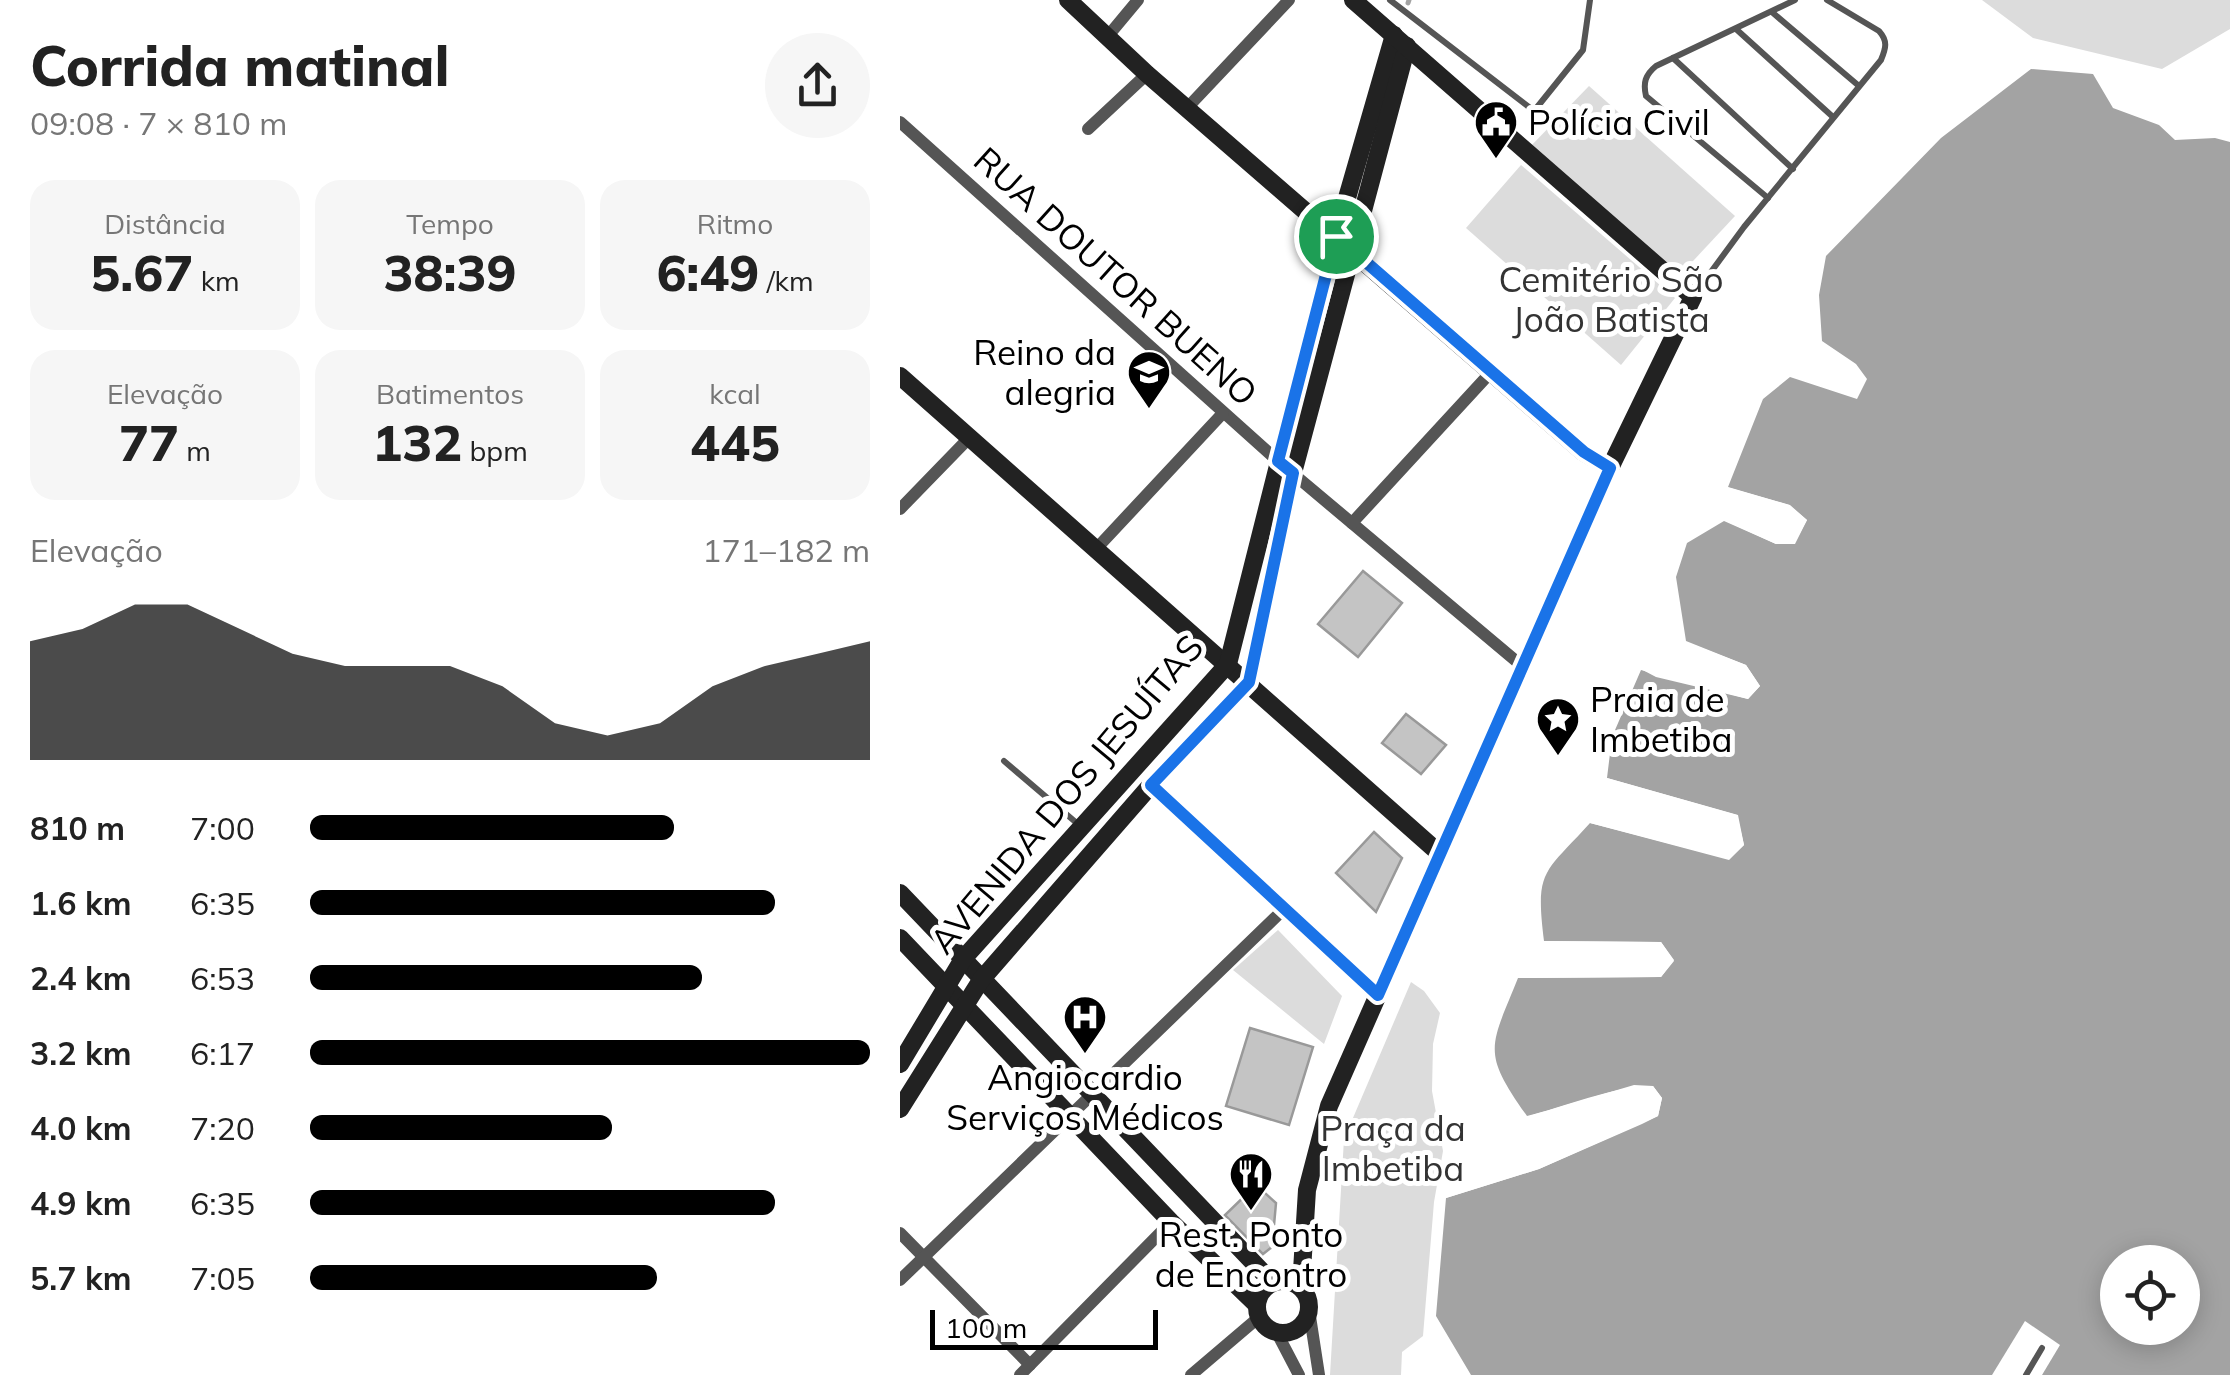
<!DOCTYPE html>
<html lang="pt">
<head>
<meta charset="utf-8">
<style>
  body { margin:0; font-family:Mulish,sans-serif; background:#f6f6f6; color:#222; height:100vh; display:flex; flex-direction:column; font-size:38px; white-space:nowrap }
  * { box-sizing:border-box; margin:0 }
  p { font-size:32px; color:#767676 }
  .icon { flex:none; width:55px; height:55px; fill:none; stroke:currentColor; stroke-width:2; stroke-linecap:round; stroke-linejoin:round }
  .map { position:relative; flex:1; overflow:hidden }
  .side { display:flex; flex-direction:column; background:#fff; width:900px }
  .side>* { flex:none }
  .tools { position:absolute; left:1200px; top:1245px; display:grid; gap:20px }
  .tools a { display:grid; place-items:center; width:100px; height:100px; border-radius:50%; background:#fff; box-shadow:0 5px 25px #0003; font-size:50px }
  .scale { position:absolute; left:30px; bottom:25px; width:228px; box-sizing:border-box; padding-left:10px; border:5px solid #000; border-top:0; font-size:28px; line-height:35px; white-space:nowrap; color:#000; -webkit-text-stroke:8px #fff; paint-order:stroke }
  .pin { position:absolute; display:grid; place-items:center; width:85px; height:85px; color:#fff; margin:-42px; border:5px solid #fff; border-radius:50%; box-shadow:0 2px 10px #0007 }
  .round { display:grid; place-items:center; flex:none; width:105px; height:105px; border-radius:52px; background:#f6f6f6 }
  .summary { display:flex; align-items:center; justify-content:space-between; height:170px; padding:0 30px }
  h1 { font-size:55px; font-weight:800; line-height:75px }
  .figures { display:grid; grid-template-columns:repeat(3,1fr); gap:15px; height:170px; padding:10px 30px }
  .figures div { display:grid; align-content:center; border-radius:25px; background:#f6f6f6; text-align:center }
  .figures b { font-size:50px; font-weight:800 }
  .figures small { font-size:28px; font-weight:400 }
  .figures p { font-size:28px }
  .chart { height:280px; padding:20px 30px }
  .chart p { display:flex; justify-content:space-between }
  .chart svg { width:100%; height:180px; margin-top:10px; fill:#000; opacity:.7 }
  ul { padding:0 30px; list-style:none; font-size:32px }
  li { display:grid; grid-template-columns:160px 120px 1fr; align-items:center; height:75px }
  li i { height:25px; border-radius:12px; background:#000 }
  main { display:flex; flex:1; min-height:0 }
  .map>svg:first-child { display:block }
  .green { fill:#dcdcdc }
  .water { fill:#a3a3a3; fill-rule:evenodd }
  .pier { fill:#fff }
  .lines { fill:none; stroke-linecap:round; stroke-linejoin:round }
  .stream { stroke:#a3a3a3; stroke-width:5 }
  .building { fill:#c4c4c4; stroke:#999; stroke-width:2.5 }
  .lane { stroke:#555; stroke-width:6 }
  .street { stroke:#555; stroke-width:12 }
  .secondary { stroke:#222; stroke-width:18 }
  .route-casing { stroke:#fff; stroke-width:20 }
  .route { stroke:#1a73e8; stroke-width:12 }
  .labels { text-anchor:middle; dominant-baseline:central; stroke-width:10; stroke-linejoin:round; paint-order:stroke }
  .poi-label { font-size:35px; fill:#000; stroke:#fff; text-anchor:start }
  .street-label { font-size:35px; fill:#000; stroke:#fff }
  .park-label { font-size:35px; fill:#333; stroke:#fff }
</style>
</head>
<body>
<main>
<section class="side">
<div class="summary"><div><h1>Corrida matinal</h1><p>09:08 · 7 × 810 m</p></div><a class="round"><svg class="icon" aria-label="share" viewBox="0 0 24 24"><path d="M12 15V3M7 8l5-5 5 5M5 13v7h14v-7"/></svg></a></div>
<div class="figures">
<div><p>Distância</p><b>5.67<small> km</small></b></div>
<div><p>Tempo</p><b>38:39</b></div>
<div><p>Ritmo</p><b>6:49<small> /km</small></b></div>
</div>
<div class="figures">
<div><p>Elevação</p><b>77<small> m</small></b></div>
<div><p>Batimentos</p><b>132<small> bpm</small></b></div>
<div><p>kcal</p><b>445</b></div>
</div>
<div class="chart"><p><span>Elevação</span>171–182 m</p>
<svg viewBox="0 0 160 44" preserveAspectRatio="none"><path d="M0 44V15L10 12L20 6L30 6L40 12L50 18L60 21L70 21L80 21L90 26L100 35L110 38L120 35L130 26L140 21L150 18L160 15V44z"/></svg>
</div>
<ul>
<li><b>810 m</b>7:00<i style="width:65%"></i></li>
<li><b>1.6 km</b>6:35<i style="width:83%"></i></li>
<li><b>2.4 km</b>6:53<i style="width:70%"></i></li>
<li><b>3.2 km</b>6:17<i style="width:100%"></i></li>
<li><b>4.0 km</b>7:20<i style="width:54%"></i></li>
<li><b>4.9 km</b>6:35<i style="width:83%"></i></li>
<li><b>5.7 km</b>7:05<i style="width:62%"></i></li>
</ul>
</section>
<div class="map">
<svg width="1330" height="1375" viewBox="0 0 1330 1375">
  <rect width="100%" height="100%" fill="#fff"/>
  <g class="green">
    <path d="M1082 0H1330V29L1262 69 1133 38Z"/>
    <path d="M689 86 835 216 779 276 629 148Z"/>
    <path d="M621 165 775 298 721 365 566 228Z"/>
    <path d="M378 930 442 996 424 1044 333 970Z"/>
    <path d="M511 982 524 991 540 1013 533 1044 532 1091 543 1151 534 1202 523 1336 502 1352 501 1375H430L444 1139Z"/>
  </g>
  <path class="water" d="M1131 69 1193 74 1213 108 1259 125 1275 140 1315 138 1330 142V1375H571L536 1316 546 1198 639 1169 742 1124 758 1116 762 1098 753 1086C721 1084 663 1107 627 1116 581 1051 590 1048 618 978L761 977 774 961 761 942 644 941C635 869 644 874 690 823L829 859 844 845 837 815 707 778 712 737 741 670 848 699 860 686 846 665 786 641 776 577 787 543 824 521 876 544H894L907 520 889 505 828 487 863 399 890 377 957 399 967 379 956 364 922 341 919 295 926 256 1041 138ZM1218 1262H1282V1328H1218Z"/>
  <g class="pier">
    <path d="M823 486 890 505 907 520 895 544H876L819 518 826 516 877 539H892L901 521 887 510 826 492Z"/>
    <path d="M781 640 846 665 860 686 848 699 756 677 737 667 742 665 847 694 854 686 843 669 784 646Z"/>
    <path d="M707 778 838 815 844 845 829 860 690 823 687 819 828 854 839 843 833 819 702 780Z"/>
    <path d="M639 941 761 942 774 960 761 977 618 978V973H759L768 960 759 947 644 946Z"/>
    <path d="M734 1085 753 1086 762 1098 758 1116 639 1169 546 1198V1193L637 1164 754 1113 757 1099 751 1091 734 1090 681 1108 628 1121 622 1118Z"/>
    <path d="M1125 1321 1160 1345 1142 1375H1092Z"/>
  </g>
  <g class="lines">
    <path class="stream" d="M508 3 509 0"/>
  </g>
  <g class="building">
    <path d="M463 571 502 603 458 657 418 624Z"/>
    <path d="M506 714 546 745 521 774 482 743Z"/>
    <path d="M474 832 502 858 476 912 436 873Z"/>
    <path d="M350 1028 413 1047 389 1125 326 1106Z"/>
    <path d="M356 1185 376 1203 372 1247 363 1254 325 1215Z"/>
  </g>
  <g class="lines">
    <g class="lane">
      <path d="M490 0 634 111 683 50 690 0"/>
      <path d="M873 13 959 86"/>
      <path d="M836 29 933 117"/>
      <path d="M773 58 893 169"/>
      <path d="M868 198 746 96C743 83 745 75 756 66L895 0"/>
      <path d="M794 295 844 227 981 60C986 48 988 41 979 31L927 0"/>
      <path d="M104 761 179 825"/>
      <path d="M43 937 111 867"/>
      <path d="M1126 1375 1142 1348"/>
    </g>
    <g class="street">
      <path d="M208 36 238 0"/>
      <path d="M288 107 389 0"/>
      <path d="M0 122 378 461 622 666"/>
      <path d="M188 129 247 74"/>
      <path d="M0 509 69 438"/>
      <path d="M452 523 592 371"/>
      <path d="M196 549 323 413"/>
      <path d="M251 785 478 995"/>
      <path d="M0 1233 130 1365"/>
      <path d="M0 1280 383 910"/>
      <path d="M409 1310 419 1375"/>
      <path d="M377 1333 399 1375"/>
      <path d="M120 1375 271 1222"/>
      <path d="M291 1375 358 1318"/>
    </g>
    <g class="secondary">
      <path d="M168 0 247 74 683 452 710 468"/>
      <path d="M0 376 539 853"/>
      <path d="M0 893 372 1282"/>
      <path d="M0 938 271 1222 356 1304"/>
      <path d="M0 1064 63 959 328 664 436 236 494 35"/>
      <path d="M0 1109 81 980 251 785 349 682 393 473 507 46"/>
      <circle cx="383" cy="1307" r="26"/>
      <path d="M401 1287 407 1190 429 1106 710 468 793 297 453 0"/>
    </g>
  </g>
  <g class="lines">
    <g class="route-casing">
      <path id="route" d="M436 236 684 452 710 468 478 995 251 785 349 682 393 473 378 461Z"/>
    </g>
    <use href="#route" class="route"/>
  </g>
  <defs>
    <g id="civic-pin" transform="scale(2.25)"><path d="M0 17L-7.5 6A9.5 9.5 0 1 1 7.5 6Z" fill="#000" stroke="#fff"/><path d="M-.6-6.5H3V-4.5H.6V-3L4-1V1h2V6H-6V1h2V-1L-.6-3ZM-1.2 2.5V6h2.4V2.5Z" fill="#fff"/></g>
    <g id="school-pin" transform="scale(2.25)"><path d="M0 17L-7.5 6A9.5 9.5 0 1 1 7.5 6Z" fill="#000" stroke="#fff"/><path d="M0-5L7-2L0 1L-7-2ZM-4 1L0 2.5L4 1V4Q0 6-4 4Z" fill="#fff"/></g>
    <g id="sight-pin" transform="scale(2.25)"><path d="M0 17L-7.5 6A9.5 9.5 0 1 1 7.5 6Z" fill="#000" stroke="#fff"/><path d="M0-6L1.8-2.2L6-1.7L2.9 1.2L3.7 5.4L0 3.3L-3.7 5.4L-2.9 1.2L-6-1.7L-1.8-2.2Z" fill="#fff"/></g>
    <g id="hospital-pin" transform="scale(2.25)"><path d="M0 17L-7.5 6A9.5 9.5 0 1 1 7.5 6Z" fill="#000" stroke="#fff"/><path d="M-5-5h3v3.5h4V-5h3V5h-3V1.5h-4V5h-3Z" fill="#fff"/></g>
    <g id="restaurant-pin" transform="scale(2.25)"><path d="M0 17L-7.5 6A9.5 9.5 0 1 1 7.5 6Z" fill="#000" stroke="#fff"/><path d="M-5-6h1v4h1v-4h1v4h1v-4h1v5L-1.5 .5V6h-2V.5L-5-1ZM5-6V6H3V1.5H1.5Q1.5-4 5-6Z" fill="#fff"/></g>
  </defs>
  <g fill-rule="evenodd">
    <use href="#civic-pin" x="596" y="122"/>
    <use href="#school-pin" x="249" y="372"/>
    <use href="#sight-pin" x="658" y="719"/>
    <use href="#hospital-pin" x="185" y="1017"/>
    <use href="#restaurant-pin" x="351" y="1174"/>
  </g>
  <g class="labels">
    <g class="poi-label">
      <text x="628" y="122">Polícia Civil</text>
      <text x="216" y="352" text-anchor="end">Reino da<tspan x="216" dy="40">alegria</tspan></text>
      <text x="690" y="699">Praia de<tspan x="690" dy="40">Imbetiba</tspan></text>
      <text x="185" y="1077" text-anchor="middle">Angiocardio<tspan x="185" dy="40">Serviços Médicos</tspan></text>
      <text x="351" y="1234" text-anchor="middle">Rest. Ponto<tspan x="351" dy="40">de Encontro</tspan></text>
    </g>
    <g class="street-label">
      <text transform="translate(216 276) rotate(42)">RUA DOUTOR BUENO</text>
      <text transform="translate(166 794) rotate(-50)">AVENIDA DOS JESUÍTAS</text>
    </g>
    <g class="park-label">
      <text x="711" y="279">Cemitério São<tspan x="711" dy="40">João Batista</tspan></text>
      <text x="493" y="1128">Praça da<tspan x="493" dy="40">Imbetiba</tspan></text>
    </g>
  </g>
</svg>
<div class="tools">
<a><svg class="icon" aria-label="locate" viewBox="0 0 24 24"><circle cx="12" cy="12" r="6"/><path d="M12 2v4M12 18v4M2 12h4M18 12h4"/></svg></a>
</div>
<div class="scale">100 m</div>
<div class="pin" style="left:436px;top:236px;background:#1e9e55"><svg class="icon" aria-label="arrive" viewBox="0 0 24 24"><path d="M6 21V4h12l-3 4 3 4H6"/></svg></div>
</div>
</main>
</body>
</html>
